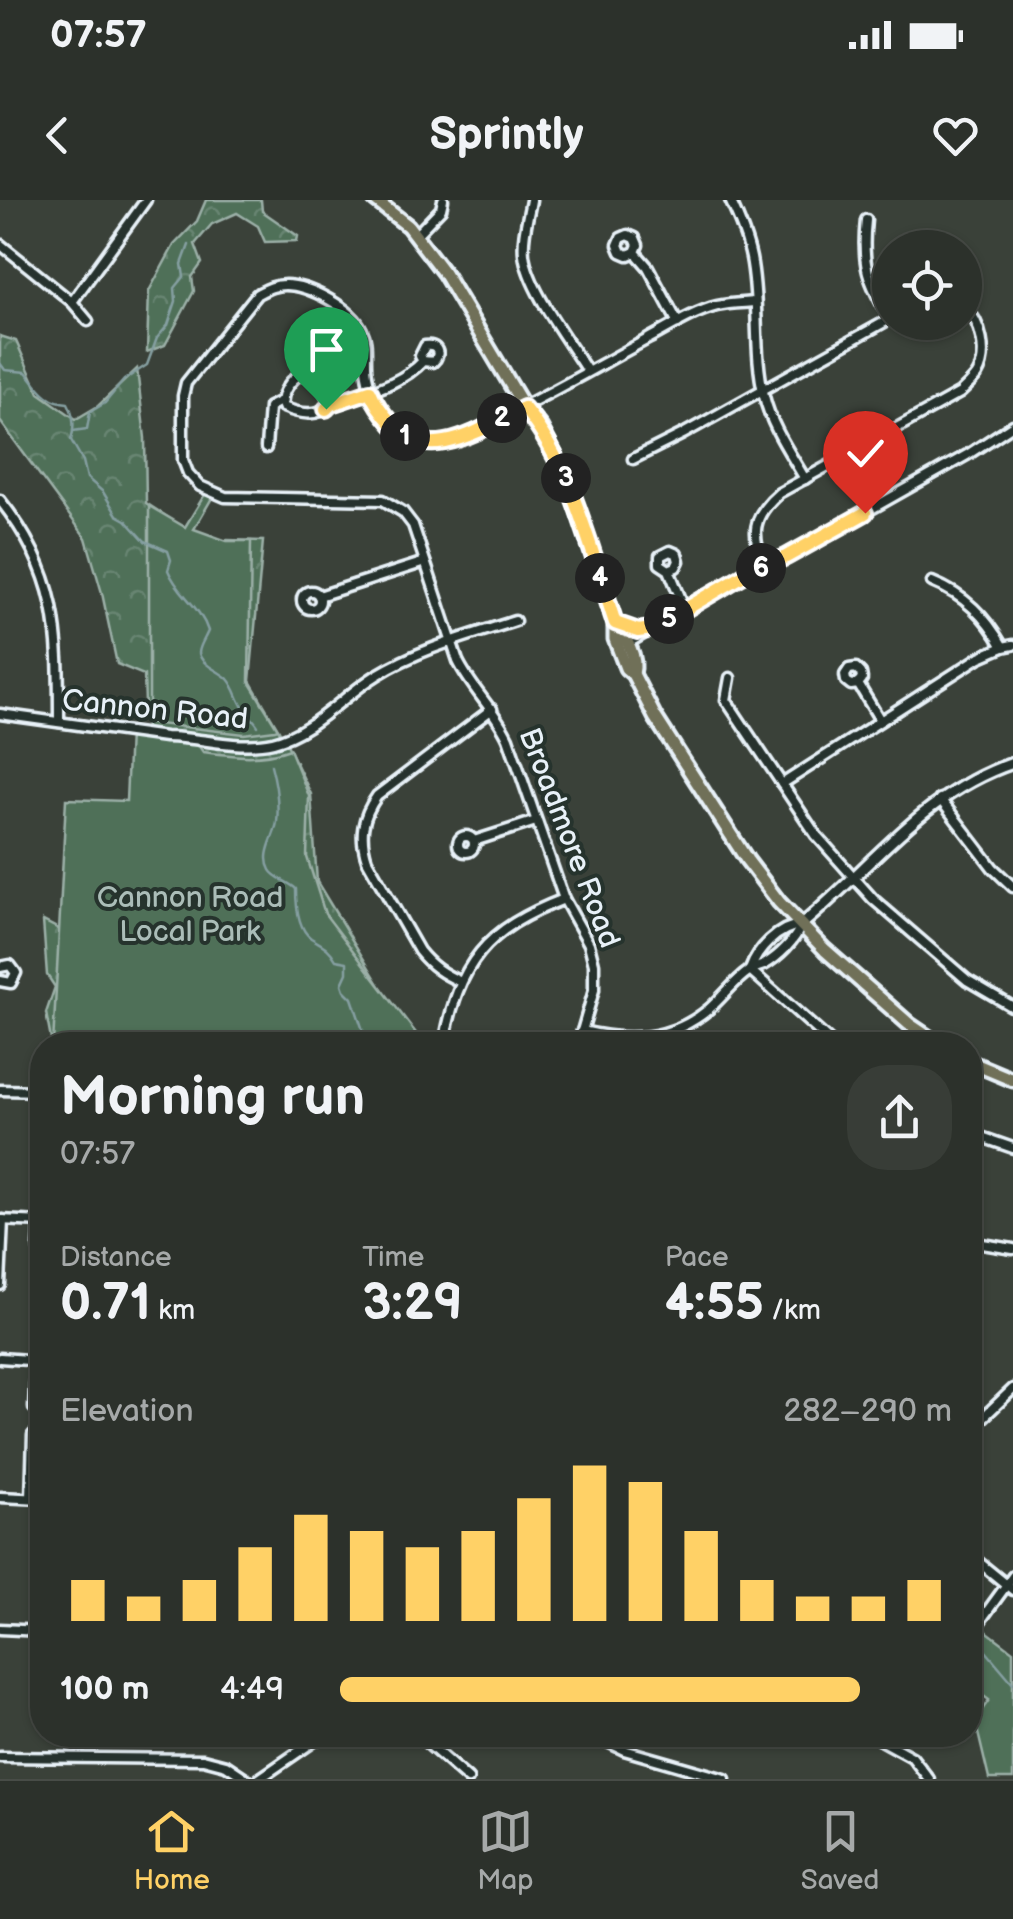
<!DOCTYPE html>
<html lang="en">
<head>
<meta charset="utf-8">
<style>
  body { margin:0; font-family:"Balsamiq Sans",sans-serif; background:#383d37; color:#f1f3f6; height:100vh; display:flex; flex-direction:column; font-size:38px; white-space:nowrap }
  * { box-sizing:border-box; margin:0 }
  p { font-size:32px; color:#a6a9a9 }
  .icon { flex:none; width:55px; height:55px; fill:none; stroke:currentColor; stroke-width:2; stroke-linecap:round; stroke-linejoin:round }
  .map { position:relative; flex:1; overflow:hidden }
  .sheet { position:absolute; left:30px; top:832px; width:952px; height:715px; display:flex; flex-direction:column; background:#2c312b; border-radius:40px; box-shadow:0 2px 8px #0004,0 0 0 2px #484c47 }
  .sheet>* { flex:none }
  .fabs { position:absolute; left:872px; top:30px; display:grid; gap:20px }
  .fabs a { display:grid; place-items:center; width:110px; height:110px; border-radius:50%; background:#2c312b; box-shadow:0 2px 8px #0004,0 0 0 2px #484c47; font-size:50px }
  .pin { position:absolute; display:grid; place-items:center; width:85px; height:85px; color:#fff; margin:-102px -42px; border-radius:50% 50% 50% 0; rotate:-45deg; box-shadow:0 0 10px #0007 }
  .pin .icon { rotate:45deg }
  .km { position:absolute; width:50px; height:50px; margin:-25px; border-radius:50%; background:#222; color:#fff; font-size:28px; line-height:50px; text-align:center }
  .round { display:grid; place-items:center; flex:none; width:105px; height:105px; border-radius:40px; background:#383d37 }
  .head { display:flex; align-items:center; justify-content:space-between; height:170px; padding:0 30px }
  h1 { font-size:55px; font-weight:600; line-height:75px }
  .metrics { display:grid; grid-template-columns:repeat(3,1fr); gap:15px; height:170px; padding:10px 30px }
  .metrics div { display:grid; align-content:center }
  .metrics b { font-size:50px; font-weight:600 }
  .metrics small { font-size:28px; font-weight:400 }
  .metrics p { font-size:28px }
  .chart { height:280px; padding:20px 30px }
  .chart p { display:flex; justify-content:space-between }
  .chart svg { width:100%; height:180px; margin-top:10px; stroke:#ffd166; stroke-width:6 }
  ul { padding:0 30px; list-style:none; font-size:32px }
  li { display:grid; grid-template-columns:160px 120px 1fr; align-items:center; height:75px }
  li i { height:25px; border-radius:12px; background:#ffd166 }
  .status { display:flex; justify-content:space-between; align-items:center; height:70px; padding:0 50px; background:#2c312b; direction:ltr }
  .status svg { height:28px; fill:currentColor }
  header { display:flex; justify-content:space-between; align-items:center; height:130px; padding:0 30px; background:#2c312b; font-size:45px; font-weight:600 }
  .tabs { display:flex; justify-content:space-around; align-items:center; height:140px; border-top:2px solid #484c47; background:#2c312b; font-size:28px; color:#a6a9a9 }
  .tabs a { display:grid; justify-items:center; gap:5px }
  .tabs .selected { color:#ffd166 }
  .map>svg:first-child { display:block }
  .forest { fill:url(#forest-crowns); stroke:#9cb0a8; stroke-width:2.5 }
  .park { fill:#4f7059; stroke:#9cb0a8; stroke-width:2.5 }
  .lines { fill:none; stroke-linecap:round; stroke-linejoin:round }
  .stream { stroke:#859fa1; stroke-width:2.5 }
  .minor-casing { stroke:#e8f1f8; stroke-width:15 }
  .tertiary-casing { stroke:#e8f1f8; stroke-width:16 }
  .primary-casing { stroke:#e8f1f8; stroke-width:19 }
  .minor { stroke:#26332d; stroke-width:8 }
  .tertiary { stroke:#26332d; stroke-width:9 }
  .primary { stroke:#706f59; stroke-width:11 }
  .route-casing { stroke:#fff; stroke-width:20 }
  .route { stroke:#ffd166; stroke-width:12 }
  .labels { text-anchor:middle; dominant-baseline:central; stroke-width:8; stroke-linejoin:round; paint-order:stroke }
  .street-label { font-size:30px; fill:#e8f1f8; stroke:#26332d }
  .park-label { font-size:30px; fill:#abbdb8; stroke:#26332d }
</style>
</head>
<body>
<div class="status"><b>07:57</b><svg viewBox="0 0 49 12"><path d="M0 12V9h3v3zM5 12V6h3v6zM10 12V3h3v9zM15 12V0h3v12zM26 1h20v11H26zM47 4h2v5h-2z"/></svg></div>
<header><svg class="icon" aria-label="back" viewBox="0 0 24 24"><path d="M15 5l-7 7 7 7"/></svg>Sprintly<svg class="icon" aria-label="heart" viewBox="0 0 24 24"><path d="M12 20l-8-8c-3-5 5-10 8-4 3-6 11-1 8 4z"/></svg></header>
<div class="map">
<svg width="1013" height="1579" viewBox="0 0 1013 1579">
  <defs>
    <pattern id="forest-crowns" width="20" height="18" patternUnits="userSpaceOnUse" patternTransform="scale(2.5)"><rect width="20" height="18" fill="#4f7059"/><path d="M2 6a3 3 0 1 1 6 0M12 15a3 3 0 1 1 6 0" fill="none" stroke="#688572"/></pattern>
  </defs>
  <rect width="100%" height="100%" fill="#3a4139"/>
  <filter id="ink" filterUnits="userSpaceOnUse"><feTurbulence type="fractalNoise" baseFrequency=".01" numOctaves="2"/><feDisplacementMap in="SourceGraphic" scale="20" xChannelSelector="R" yChannelSelector="G"/><feConvolveMatrix kernelMatrix="1 2 1 2 8 2 1 2 1" color-interpolation-filters="sRGB"/></filter>
  <g filter="url(#ink)">
    <g class="forest">
      <path d="M206 0H261L262 11 298 36 297 41 265 42 258 26 237 13 212 24 195 44 202 63 192 77 194 91 165 145 147 152 149 91 174 45 197 21Z"/>
      <path d="M0 136 16 141 39 193 76 219 98 206 137 169 145 238 146 303 178 324 225 377 227 340 263 341 250 481 287 544 311 594 317 682 386 796 425 845H52L46 813 55 787 47 775 43 721 179 791 198 542 146 534 144 475 117 464 102 393 86 338 0 221Z"/>
    </g>
    <g class="park">
      <path d="M205 294 212 298 194 329 227 341H251L249 482 278 529 275 530 244 534 149 523V306L185 327Z"/>
      <path d="M129 533 194 539 203 552C233 556 260 560 290 549L309 596 307 657 325 714 425 845H53L66 599 126 601Z"/>
      <path d="M985 1430 1013 1451V1579H989L975 1520 989 1500 970 1486V1450Z"/>
    </g>
    <g class="lines">
      <g class="stream">
        <path d="M0 163 5 170 26 172C39 187 46 202 68 203 74 214 75 228 71 240L83 261 87 278 103 292 117 315 126 320 145 341 168 351 171 360 168 370C177 393 200 406 208 431 206 437 199 446 199 453 201 465 220 471 228 479 236 488 237 498 243 507 247 514 254 519 258 526"/>
        <path d="M73 231 87 229 90 212 105 203 124 180 147 165 157 138 168 125 176 101 175 88 184 77 182 64 189 45"/>
        <path d="M271 565C276 583 279 603 277 622 275 637 261 654 270 670 274 678 289 682 296 689 296 704 297 728 311 738 322 745 329 747 336 760L347 762V773L342 784 344 790 352 798 368 845"/>
        <path d="M985 1450 1013 1483"/>
      </g>
      <g class="minor-casing">
        <g id="minor">
          <path d="M531 0C528 18 522 36 524 54 528 89 568 140 587 171"/>
          <path d="M730 0C739 19 747 38 751 58 760 104 753 151 764 196 771 226 790 253 805 279"/>
          <path d="M866 20C861 66 868 80 890 119"/>
          <path d="M415 36 441 9 443 0"/>
          <path d="M0 44 72 102 88 121"/>
          <path d="M635 52 628 55 621 52 618 45 621 38 628 35 635 38 638 45 635 52 648 67 678 123"/>
          <path d="M72 102 146 0"/>
          <path d="M303 172C319 174 323 191 331 204 318 218 299 214 283 207 280 193 291 179 303 172Z"/>
          <path d="M331 204H336C365 193 402 184 423 161L420 156 425 146C437 144 442 154 433 162L423 161"/>
          <path d="M266 248 269 207 281 201"/>
          <path d="M633 259 683 234 890 119"/>
          <path d="M0 300C59 374 59 431 59 522"/>
          <path d="M763 367C752 334 751 317 779 293L960 193C966 187 973 181 977 175 989 155 981 122 965 107"/>
          <path d="M669 370 676 367 679 361 677 354 670 351 660 356V364L669 370 685 409"/>
          <path d="M932 382C965 395 986 417 1003 447"/>
          <circle cx="311" cy="400" r="9"/>
          <path d="M319 396 425 362"/>
          <path d="M628 443 747 373 786 357 967 255 1013 225"/>
          <path d="M730 478 726 500 816 635 873 699 967 780 1013 807"/>
          <path d="M858 484 862 479 861 473 856 468 849 469 845 475 846 481 851 485 858 484 880 520"/>
          <path d="M0 514 165 537C200 537 238 550 273 542 312 533 344 495 377 475 419 449 469 436 515 421"/>
          <path d="M782 584 980 457 1003 447 1013 445"/>
          <path d="M940 599 993 668 1013 687"/>
          <circle cx="466" cy="644" r="8"/>
          <path d="M474 641 536 621"/>
          <path d="M0 767 10 765 16 773 11 783 0 781"/>
          <path d="M750 770 834 845"/>
          <path d="M750 770C757 750 778 727 801 725"/>
          <path d="M461 782C443 774 431 766 419 751L367 660C359 636 362 617 377 596L492 509"/>
          <path d="M582 831C628 842 671 841 709 809 723 797 734 781 749 771 752 769 761 766 764 765 778 757 796 740 801 725"/>
          <path d="M444 845C458 763 486 729 564 699"/>
          <path d="M578 845 594 790V764L589 744 564 699 508 538C495 510 471 488 458 461L413 325 403 312 383 300 225 297 200 286 188 273 183 260V196L186 183 257 94C267 89 274 85 285 85 309 85 352 108 362 130 369 144 364 160 367 175 371 204 395 242 428 245 450 247 473 232 492 222 545 197 596 167 648 139 669 128 693 112 717 106 729 103 743 103 755 102"/>
          <path d="M0 890 42 891"/>
          <path d="M970 933 1013 948"/>
          <path d="M0 1020 42 1022"/>
          <path d="M970 1042 1013 1049"/>
          <path d="M39 1050 40 1022"/>
          <path d="M0 1085 3 1020"/>
          <path d="M0 1158 42 1161"/>
          <path d="M34 1208 36 1160"/>
          <path d="M970 1230 1013 1189"/>
          <path d="M0 1297 42 1299"/>
          <path d="M31 1298 33 1235"/>
          <path d="M970 1355 1013 1390"/>
          <path d="M0 1429 42 1431"/>
          <path d="M970 1435 1013 1376"/>
          <path d="M418 1535 468 1579"/>
          <path d="M593 1535 624 1550 725 1579"/>
          <path d="M872 1535 912 1557 929 1579"/>
          <path d="M0 1557 203 1559 226 1565 247 1579"/>
          <path d="M259 1579 323 1535"/>
        </g>
      </g>
      <g class="tertiary-casing">
        <path id="tertiary" d="M801 725C872 667 923 593 1013 563"/>
      </g>
      <g class="primary-casing">
        <g id="primary">
          <path d="M375 0 408 26 444 73 524 207 541 228 568 281 615 423V439L626 468 633 474 655 517 747 660 779 702 825 750 909 824 940 845"/>
          <path d="M615 423C625 437 638 456 633 474"/>
          <path d="M617 424 637 431 652 429"/>
          <path d="M970 862 1013 880"/>
        </g>
      </g>
      <use href="#minor" class="minor"/>
      <use href="#tertiary" class="tertiary"/>
      <use href="#primary" class="primary"/>
    </g>
  </g>
  <g class="lines" filter="url(#ink)">
    <g class="route-casing">
      <path id="route" d="M326 209 331 204 370 191C375 204 383 214 392 224 430 267 483 227 524 208 572 268 591 350 615 423L638 431 652 429 747 373 786 357 865 313"/>
    </g>
    <use href="#route" class="route"/>
  </g>
  <g class="labels">
    <g class="street-label">
      <text transform="translate(155 510) rotate(6)">Cannon Road</text>
      <text transform="translate(569 638) rotate(69)">Broadmore Road</text>
    </g>
    <g class="park-label">
      <text x="190" y="698">Cannon Road<tspan x="190" dy="34">Local Park</tspan></text>
    </g>
  </g>
</svg>
<div class="fabs">
<a><svg class="icon" aria-label="locate" viewBox="0 0 24 24"><circle cx="12" cy="12" r="6"/><path d="M12 2v4M12 18v4M2 12h4M18 12h4"/></svg></a>
</div>
<div class="pin" style="left:326px;top:209px;background:#1e9e55"><svg class="icon" aria-label="arrive" viewBox="0 0 24 24"><path d="M6 21V4h12l-3 4 3 4H6"/></svg></div>
<div class="pin" style="left:865px;top:313px;background:#d93025"><svg class="icon" aria-label="check" viewBox="0 0 24 24"><path d="M5 12l5 5 9-10"/></svg></div>
<b class="km" style="left:405px;top:236px">1</b>
<b class="km" style="left:502px;top:218px">2</b>
<b class="km" style="left:566px;top:278px">3</b>
<b class="km" style="left:600px;top:378px">4</b>
<b class="km" style="left:669px;top:419px">5</b>
<b class="km" style="left:761px;top:368px">6</b>
<section class="sheet">
<div class="head"><div><h1>Morning run</h1><p>07:57</p></div><a class="round"><svg class="icon" aria-label="share" viewBox="0 0 24 24"><path d="M12 15V3M7 8l5-5 5 5M5 13v7h14v-7"/></svg></a></div>
<div class="metrics">
<div><p>Distance</p><b>0.71<small> km</small></b></div>
<div><p>Time</p><b>3:29</b></div>
<div><p>Pace</p><b>4:55<small> /km</small></b></div>
</div>
<div class="chart"><p><span>Elevation</span>282–290 m</p>
<svg viewBox="0 0 160 44" preserveAspectRatio="none"><path d="M5 44V34M15 44V38M25 44V34M35 44V26M45 44V18M55 44V22M65 44V26M75 44V22M85 44V14M95 44V6M105 44V10M115 44V22M125 44V34M135 44V38M145 44V38M155 44V34"/></svg>
</div>
<ul>
<li><b>100 m</b>4:49<i style="width:85%"></i></li>
</ul>
</section>
</div>
<nav class="tabs">
<a class="selected"><svg class="icon" aria-label="home" viewBox="0 0 24 24"><path d="M3 11l9-7 9 7M6 9v11h12V9"/></svg>Home</a>
<a><svg class="icon" aria-label="map" viewBox="0 0 24 24"><path d="M3 6l6-2 6 2 6-2v14l-6 2-6-2-6 2zM9 4v14M15 6v14"/></svg>Map</a>
<a><svg class="icon" aria-label="saved" viewBox="0 0 24 24"><path d="M7 4h10v16l-5-4-5 4z"/></svg>Saved</a>
</nav>
</body>
</html>
